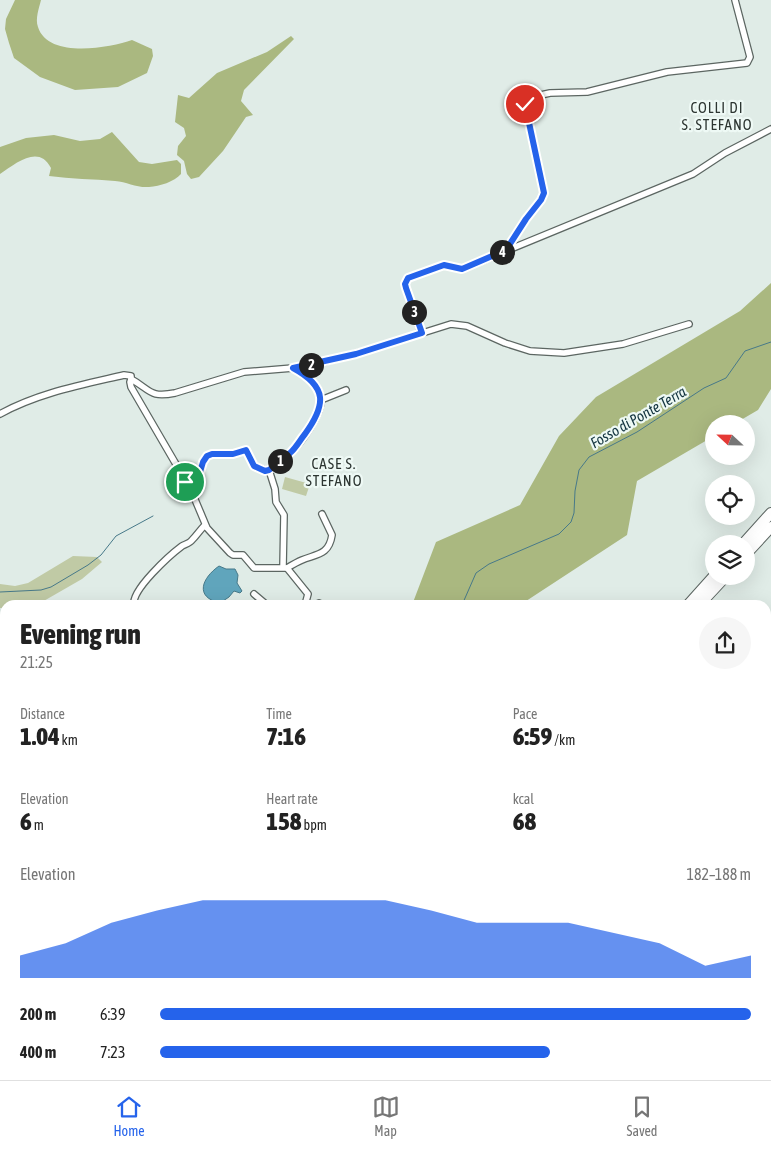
<!DOCTYPE html>
<html lang="en">
<head>
<meta charset="utf-8">
<style>
  body { margin:0; font-family:"Asap Condensed",sans-serif; background:#f6f6f6; color:#222; height:100vh; display:flex; flex-direction:column; font-size:19px; white-space:nowrap }
  * { box-sizing:border-box; margin:0 }
  p { font-size:16px; color:#767676 }
  .icon { flex:none; width:28px; height:28px; fill:none; stroke:currentColor; stroke-width:2; stroke-linecap:round; stroke-linejoin:round }
  .map { position:relative; flex:1; overflow:hidden }
  .side { position:absolute; left:0px; top:600px; width:771px; height:480px; display:flex; flex-direction:column; background:#fff; border-radius:15px 15px 0 0; box-shadow:0 5px 20px #0002 }
  .side>* { flex:none }
  .needle { width:32px; rotate:292deg }
  .controls { position:absolute; left:705px; top:415px; display:grid; gap:10px }
  .controls a { display:grid; place-items:center; width:50px; height:50px; border-radius:50%; background:#fff; box-shadow:0 5px 20px #0002; font-size:25px }
  .pin { position:absolute; display:grid; place-items:center; width:42px; height:42px; color:#fff; margin:-21px; border:2px solid #fff; border-radius:50%; box-shadow:0 1px 5px #0007 }
  .km { position:absolute; width:25px; height:25px; margin:-12px; border-radius:50%; background:#222; color:#fff; font-size:14px; line-height:25px; text-align:center }
  .round { display:grid; place-items:center; flex:none; width:52px; height:52px; border-radius:26px; background:#f6f6f6 }
  .headline { display:flex; align-items:center; justify-content:space-between; height:85px; padding:0 20px }
  h1 { font-size:28px; font-weight:800; line-height:38px }
  .stats { display:grid; grid-template-columns:repeat(3,1fr); gap:8px; height:85px; padding:5px 20px }
  .stats div { display:grid; align-content:center }
  .stats b { font-size:25px; font-weight:800 }
  .stats small { font-size:14px; font-weight:400 }
  .stats p { font-size:14px }
  .chart { height:140px; padding:10px 20px }
  .chart p { display:flex; justify-content:space-between }
  .chart svg { width:100%; height:90px; margin-top:5px; fill:#2563eb; opacity:.7 }
  ul { padding:0 20px; list-style:none; font-size:16px }
  li { display:grid; grid-template-columns:80px 60px 1fr; align-items:center; height:38px }
  li i { height:12px; border-radius:6px; background:#2563eb }
  .menu { display:flex; justify-content:space-around; align-items:center; height:70px; border-top:1px solid #e0e0e0; background:#fff; font-size:14px; color:#767676 }
  .menu a { display:grid; justify-items:center; gap:2px }
  .menu .current { color:#2563eb }
  .map>svg:first-child { display:block }
  .green { fill:#c0caa5 }
  .forest { fill:#aab880 }
  .water { fill:#60a5bc; stroke:#477989 }
  .lines { fill:none; stroke-linecap:round; stroke-linejoin:round }
  .stream { stroke:#477989; stroke-width:1 }
  .street-casing { stroke:#5c6662; stroke-width:8 }
  .highway-casing { stroke:#5c6662; stroke-width:12 }
  .street { stroke:#fff; stroke-width:5.5 }
  .highway { stroke:#fff; stroke-width:10 }
  .route-casing { stroke:#fff; stroke-width:10 }
  .route { stroke:#2563eb; stroke-width:6 }
  .labels { text-anchor:middle; dominant-baseline:central; stroke-width:4.5; stroke-linejoin:round; paint-order:stroke }
  .neighbourhood-label { font-size:15px; letter-spacing:1px; fill:#2c3531; stroke:#eef9f5 }
  .water-label { font-size:15px; font-style:italic; fill:#13343f; stroke:#eef9f5 }
</style>
</head>
<body>
<div class="map">
<svg width="771" height="1080" viewBox="0 0 771 1080">
  <rect width="100%" height="100%" fill="#e0ece7"/>
  <g class="green">
    <path d="M285 477 310 484 306 496 282 489Z"/>
    <path d="M73 556 97 557 102 562 82 579 42 602 33 605H5V608H0V584L15 586 28 583Z"/>
    <path d="M5 1049V1075H84L78 1080H0V1054Z"/>
    <path d="M428 1075H477L481 1080H426Z"/>
  </g>
  <g class="forest">
    <path d="M15 0H41C39 8 35 19 38 27 48 59 109 48 132 40L152 49 153 56 147 73 118 87 75 90 40 77 14 58 9 43 5 29 6 19Z"/>
    <path d="M291 36 294 39 244 90 241 101 253 115 246 117 223 151 199 177 191 179 187 174 184 161 177 155 178 146 186 136 184 128 175 122 178 95 189 98 217 73 267 52Z"/>
    <path d="M112 132 139 162 152 164 177 160 181 164V174C174 182 160 186 149 187 137 188 127 182 115 181 93 179 71 179 49 176L51 168C39 144 16 163 0 174V147L26 138 54 135 80 141 100 139Z"/>
    <path d="M771 283V389L758 410 734 424H714V436L637 481 627 535 520 605H412L436 542 520 505 559 436 596 397 740 311Z"/>
    <path d="M84 1075H167L164 1080H78Z"/>
    <path d="M348 1075H423L421 1080H340Z"/>
  </g>
  <path class="water" d="M219 566 226 569H235L238 575 237 583 242 591 240 593 234 591 229 597 220 603C194 597 202 578 219 566Z"/>
  <g class="lines">
    <g class="stream">
      <path d="M0 592 41 590 51 587 88 565 101 555 116 536 153 516"/>
      <path d="M462 605 476 573 489 564 559 534 571 522 574 513 575 491 579 470 589 457 637 432 704 388 726 378 745 351 771 342"/>
      <path d="M104 1080 110 1075"/>
    </g>
    <g class="street-casing">
      <g id="street">
        <path d="M506 250 526 219 541 200 544 193 525 105 527 98 550 93 587 92 667 72 747 63 750 57 735 0"/>
        <path d="M421 333 406 288V282L409 278 444 265 462 269 693 174 725 153 771 129"/>
        <path d="M131 379 130 382 131 387 191 490 207 528 230 553 233 555H243L254 568H287L308 594 305 605"/>
        <path d="M321 400 346 390"/>
        <path d="M0 414C38 393 81 385 124 375L131 376V379C151 390 149 398 175 393L244 372 293 368 319 363 362 352 451 324 467 326 505 343 530 351 564 353 623 344 689 324"/>
        <path d="M269 470 275 489 276 502 284 515 283 567"/>
        <path d="M191 490C196 481 202 459 209 455L233 454 246 450 254 466 267 471C274 466 283 461 289 455 300 444 323 414 321 398 319 384 305 374 293 368"/>
        <path d="M287 568C292 565 297 562 302 560 317 554 329 555 332 535L322 514"/>
        <path d="M254 594 267 605"/>
        <path d="M134 605C131 590 170 555 182 546 186 544 190 543 192 540 197 535 200 530 205 525"/>
        <path d="M315 605 319 603 323 605"/>
        <path d="M0 984 5 986"/>
        <path d="M766 994 771 991"/>
        <path d="M0 1030 5 1023"/>
        <path d="M614 1080 623 1075"/>
      </g>
    </g>
    <g class="highway-casing">
      <g id="highway">
        <path d="M743 544 771 513"/>
        <path d="M746 554 771 527"/>
        <path d="M688 605 714 576"/>
        <path d="M699 605 726 576"/>
        <path d="M251 1080 255 1075"/>
        <path d="M262 1080 267 1075"/>
      </g>
    </g>
    <use href="#street" class="street"/>
    <use href="#highway" class="highway"/>
  </g>
  <g class="lines">
    <g class="route-casing">
      <path id="route" d="M185 482 191 490 200 472 203 462 207 456 212 454H233L246 450 254 466 265 471 269 470C276 464 284 460 290 453 296 448 300 440 305 434 326 405 328 387 293 368L356 354 422 333 406 288 405 284 408 278 444 265 462 269 506 250 526 219 541 200 544 193 525 104"/>
    </g>
    <use href="#route" class="route"/>
  </g>
  <g class="labels">
    <g class="neighbourhood-label">
      <text x="717" y="107">COLLI DI<tspan x="717" dy="17">S. STEFANO</tspan></text>
      <text x="334" y="463">CASE S.<tspan x="334" dy="17">STEFANO</tspan></text>
    </g>
    <g class="water-label">
      <text transform="translate(638 417) rotate(-30)">Fosso di Ponte Terra</text>
    </g>
  </g>
</svg>
<div class="controls">
<a><svg class="needle" viewBox="-14 -14 28 28"><path d="M0-13l5 13h-10z" fill="#e53935"/><path d="M0 13l5-13h-10z" fill="#767676"/></svg></a>
<a><svg class="icon" aria-label="locate" viewBox="0 0 24 24"><circle cx="12" cy="12" r="6"/><path d="M12 2v4M12 18v4M2 12h4M18 12h4"/></svg></a>
<a><svg class="icon" aria-label="layers" viewBox="0 0 24 24"><path d="M12 4l9 5-9 5-9-5zM3 14l9 5 9-5"/></svg></a>
</div>
<div class="pin" style="left:185px;top:482px;background:#1e9e55"><svg class="icon" aria-label="arrive" viewBox="0 0 24 24"><path d="M6 21V4h12l-3 4 3 4H6"/></svg></div>
<div class="pin" style="left:525px;top:104px;background:#d93025"><svg class="icon" aria-label="check" viewBox="0 0 24 24"><path d="M5 12l5 5 9-10"/></svg></div>
<b class="km" style="left:280px;top:461px">1</b>
<b class="km" style="left:311px;top:365px">2</b>
<b class="km" style="left:414px;top:312px">3</b>
<b class="km" style="left:502px;top:252px">4</b>
<section class="side">
<div class="headline"><div><h1>Evening run</h1><p>21:25</p></div><a class="round"><svg class="icon" aria-label="share" viewBox="0 0 24 24"><path d="M12 15V3M7 8l5-5 5 5M5 13v7h14v-7"/></svg></a></div>
<div class="stats">
<div><p>Distance</p><b>1.04<small> km</small></b></div>
<div><p>Time</p><b>7:16</b></div>
<div><p>Pace</p><b>6:59<small> /km</small></b></div>
</div>
<div class="stats">
<div><p>Elevation</p><b>6<small> m</small></b></div>
<div><p>Heart rate</p><b>158<small> bpm</small></b></div>
<div><p>kcal</p><b>68</b></div>
</div>
<div class="chart"><p><span>Elevation</span>182–188 m</p>
<svg viewBox="0 0 160 44" preserveAspectRatio="none"><path d="M0 44V33L10 27L20 17L30 11L40 6L50 6L60 6L70 6L80 6L90 11L100 17L110 17L120 17L130 22L140 27L150 38L160 33V44z"/></svg>
</div>
<ul>
<li><b>200 m</b>6:39<i style="width:100%"></i></li>
<li><b>400 m</b>7:23<i style="width:66%"></i></li>
</ul>
</section>
</div>
<nav class="menu">
<a class="current"><svg class="icon" aria-label="home" viewBox="0 0 24 24"><path d="M3 11l9-7 9 7M6 9v11h12V9"/></svg>Home</a>
<a><svg class="icon" aria-label="map" viewBox="0 0 24 24"><path d="M3 6l6-2 6 2 6-2v14l-6 2-6-2-6 2zM9 4v14M15 6v14"/></svg>Map</a>
<a><svg class="icon" aria-label="saved" viewBox="0 0 24 24"><path d="M7 4h10v16l-5-4-5 4z"/></svg>Saved</a>
</nav>
</body>
</html>
